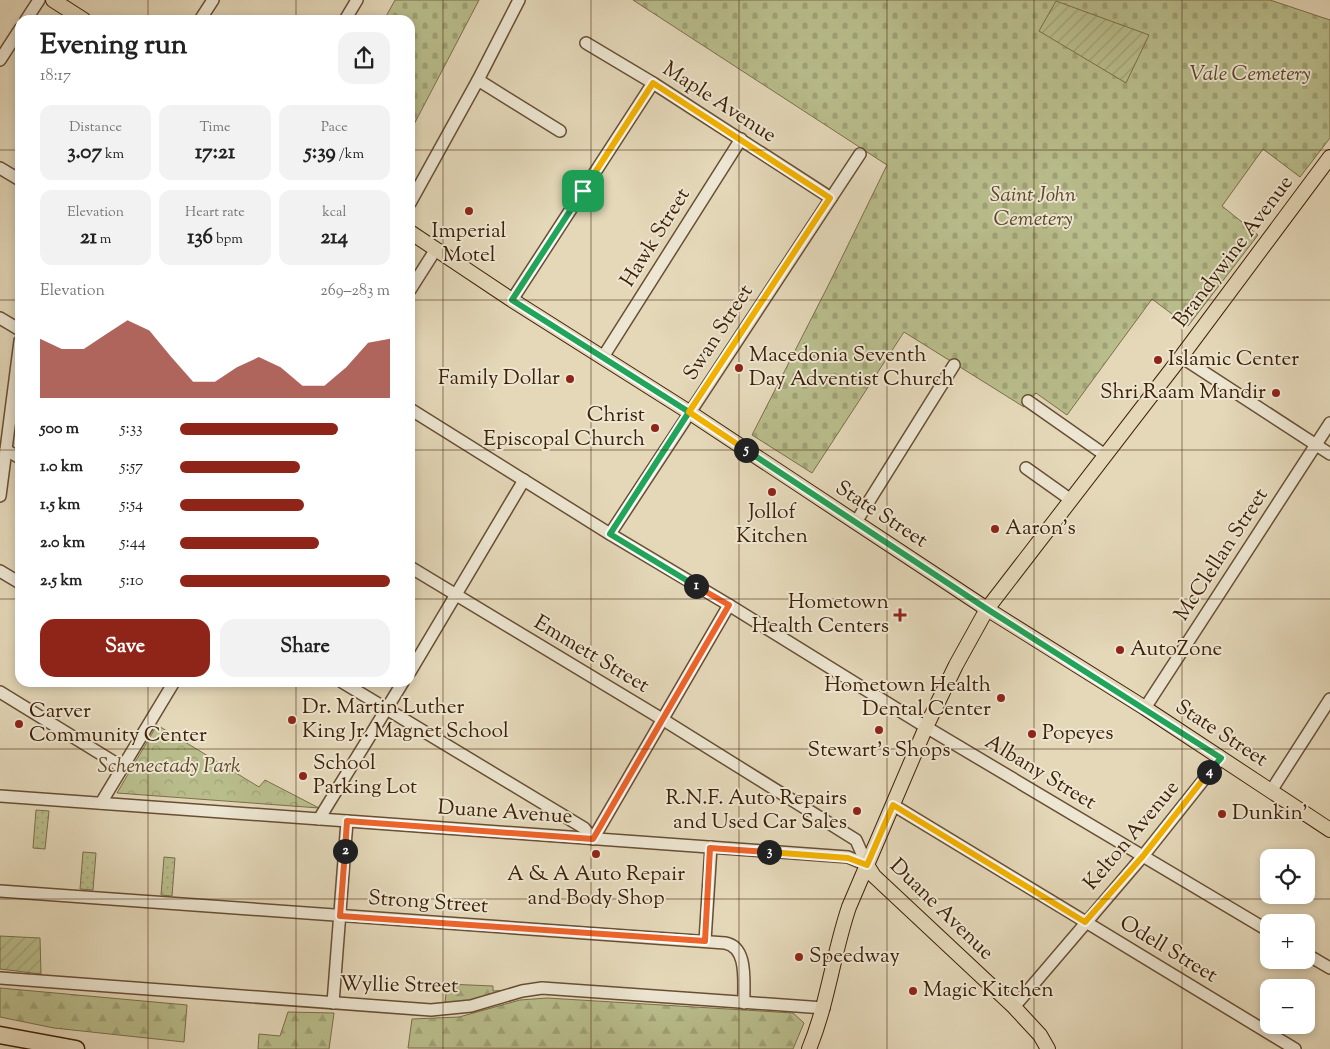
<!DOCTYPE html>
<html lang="en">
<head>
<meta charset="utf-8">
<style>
  body { margin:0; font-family:"Sorts Mill Goudy",serif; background:#f2f2f2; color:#222; height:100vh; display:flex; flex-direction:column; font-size:19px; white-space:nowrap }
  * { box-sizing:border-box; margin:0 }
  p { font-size:16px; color:#767676 }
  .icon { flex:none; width:28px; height:28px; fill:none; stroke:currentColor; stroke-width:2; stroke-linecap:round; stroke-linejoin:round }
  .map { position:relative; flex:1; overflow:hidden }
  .side { position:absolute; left:15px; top:15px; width:400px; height:672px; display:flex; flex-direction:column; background:#fff; border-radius:15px; box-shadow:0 2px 8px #0003 }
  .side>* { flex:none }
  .buttons { position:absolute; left:1260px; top:849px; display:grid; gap:10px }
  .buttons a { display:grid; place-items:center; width:55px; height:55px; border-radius:10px; background:#fff; box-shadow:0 2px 8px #0003; font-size:25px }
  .pin { position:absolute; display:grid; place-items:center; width:42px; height:42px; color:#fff; margin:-21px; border-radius:10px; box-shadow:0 2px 8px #0006 }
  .km { position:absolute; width:25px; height:25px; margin:-12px; border-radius:50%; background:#222; color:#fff; font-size:14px; line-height:25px; text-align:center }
  .round { display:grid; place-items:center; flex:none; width:52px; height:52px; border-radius:15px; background:#f2f2f2 }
  .headline { display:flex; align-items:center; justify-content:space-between; height:85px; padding:0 25px }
  h1 { font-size:28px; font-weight:800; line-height:38px }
  .metrics { display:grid; grid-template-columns:repeat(3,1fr); gap:8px; height:85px; padding:5px 25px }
  .metrics div { display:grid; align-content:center; border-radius:12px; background:#f2f2f2; text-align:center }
  .metrics b { font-size:21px; font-weight:800 }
  .metrics small { font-size:14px; font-weight:400 }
  .metrics p { font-size:14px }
  .chart { height:140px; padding:10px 25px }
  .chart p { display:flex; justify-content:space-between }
  .chart svg { width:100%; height:90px; margin-top:5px; fill:#8f2418; opacity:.7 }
  .button { display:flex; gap:10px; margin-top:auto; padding:10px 25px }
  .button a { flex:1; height:58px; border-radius:15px; background:#8f2418; color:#fff; font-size:20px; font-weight:800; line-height:58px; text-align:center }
  .button a+a { background:#f2f2f2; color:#222 }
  ul { padding:0 25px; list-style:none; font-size:16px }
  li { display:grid; grid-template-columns:80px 60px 1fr; align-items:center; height:38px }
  li i { height:12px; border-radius:6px; background:#8f2418 }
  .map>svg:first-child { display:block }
  .grass { fill:url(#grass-dots); stroke:#7c6f4a }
  .forest { fill:url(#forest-firs); stroke:#7c6f4a }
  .cemetery { fill:url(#cemetery-stones); stroke:#7c6f4a }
  .park { fill:url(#park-crowns); stroke:#7c6f4a }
  .garden { fill:url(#garden-furrows); stroke:#7c6f4a }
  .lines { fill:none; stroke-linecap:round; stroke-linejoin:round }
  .minor-casing { stroke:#684f34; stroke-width:14 }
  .major-casing { stroke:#3f2107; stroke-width:16 }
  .highway-casing { stroke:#3f2107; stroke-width:19 }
  .minor { stroke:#ede6d2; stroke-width:11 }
  .major { stroke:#e4d8b9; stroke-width:14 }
  .highway { stroke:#e4d8b9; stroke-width:16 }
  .split-1-casing { stroke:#fff; stroke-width:10 }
  .split-2-casing { stroke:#fff; stroke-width:10 }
  .split-3-casing { stroke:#fff; stroke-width:10 }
  .split-4-casing { stroke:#fff; stroke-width:10 }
  .split-5-casing { stroke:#fff; stroke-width:10 }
  .split-6-casing { stroke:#fff; stroke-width:10 }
  .split-1 { stroke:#22a559; stroke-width:6 }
  .split-2 { stroke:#f0652b; stroke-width:6 }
  .split-3 { stroke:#f0652b; stroke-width:6 }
  .split-4 { stroke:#f5b400; stroke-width:6 }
  .split-5 { stroke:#22a559; stroke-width:6 }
  .split-6 { stroke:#f5b400; stroke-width:6 }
  .grid { fill:none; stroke:#3f2107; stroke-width:1; stroke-opacity:0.55 }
  .poi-dot { fill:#8f2418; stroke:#ede6d2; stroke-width:2 }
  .labels { text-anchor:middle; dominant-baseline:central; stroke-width:4; stroke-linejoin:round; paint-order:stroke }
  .park-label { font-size:21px; font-style:italic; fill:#5e4828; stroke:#ede6d2 }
  .street-label { font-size:21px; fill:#3f2107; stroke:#ede6d2 }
  .poi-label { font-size:21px; fill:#3f2107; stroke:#ede6d2; text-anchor:start }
</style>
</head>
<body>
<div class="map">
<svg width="1330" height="1049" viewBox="0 0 1330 1049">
  <defs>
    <pattern id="grass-dots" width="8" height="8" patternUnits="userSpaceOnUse" patternTransform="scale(1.25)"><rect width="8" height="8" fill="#b9bd8c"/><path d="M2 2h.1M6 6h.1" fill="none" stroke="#a0a277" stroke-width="1.8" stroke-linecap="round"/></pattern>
    <pattern id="forest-firs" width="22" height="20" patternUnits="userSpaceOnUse" patternTransform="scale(1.25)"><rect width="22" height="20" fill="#b9bd8c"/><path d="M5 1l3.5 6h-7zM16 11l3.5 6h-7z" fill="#a0a277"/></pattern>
    <pattern id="cemetery-stones" width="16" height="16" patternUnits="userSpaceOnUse" patternTransform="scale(1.25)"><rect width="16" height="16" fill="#b9bd8c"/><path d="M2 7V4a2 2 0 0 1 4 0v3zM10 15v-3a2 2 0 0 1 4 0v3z" fill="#a0a277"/></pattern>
    <pattern id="park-crowns" width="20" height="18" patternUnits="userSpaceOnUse" patternTransform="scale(1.25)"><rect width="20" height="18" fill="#b9bd8c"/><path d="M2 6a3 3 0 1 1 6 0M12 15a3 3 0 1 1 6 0" fill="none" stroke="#a0a277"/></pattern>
    <pattern id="garden-furrows" width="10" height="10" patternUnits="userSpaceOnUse" patternTransform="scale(1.25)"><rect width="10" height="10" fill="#b9bd8c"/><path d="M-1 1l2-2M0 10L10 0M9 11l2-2" fill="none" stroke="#a0a277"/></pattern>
  </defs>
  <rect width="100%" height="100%" fill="#e4d8b9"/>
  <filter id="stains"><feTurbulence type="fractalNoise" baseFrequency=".004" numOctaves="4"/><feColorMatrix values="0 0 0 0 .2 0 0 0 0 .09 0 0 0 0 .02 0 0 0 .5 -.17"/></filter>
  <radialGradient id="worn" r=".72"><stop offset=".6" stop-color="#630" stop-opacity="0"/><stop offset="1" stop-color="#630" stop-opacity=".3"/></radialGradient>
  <g class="grass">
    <path d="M36 810 49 811 45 849 33 848Z"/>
    <path d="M83 852 96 853 93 890 80 889Z"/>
    <path d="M164 857 175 858 172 896 161 895Z"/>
  </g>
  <g class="forest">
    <path d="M447 984 493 986V991L511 990 465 1003H445Z"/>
    <path d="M0 988 187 1005 184 1042 54 1028 0 1017Z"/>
    <path d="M547 998 793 1013 804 1023 793 1049 408 1048 412 1019 459 1017 520 1000Z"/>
    <path d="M288 1012 334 1013 329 1049H258L259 1034 280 1036Z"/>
  </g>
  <g class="cemetery">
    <path d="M395 0H479L410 132V20H384Z"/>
    <path d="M633 0H1270L1330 20V138L1300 177 1263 149 1222 206 1258 235 1188 326 1152 299 1067 415 1036 393 1024 407 904 332 812 473 752 435 829 284 887 165Z"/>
  </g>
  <path class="park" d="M157 725 259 787 265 780 319 808 117 793Z"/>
  <g class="garden">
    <path d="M1056 1 1149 35 1126 83 1039 31Z"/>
    <path d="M0 936 40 938 41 974 0 969Z"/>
  </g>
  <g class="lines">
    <g class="minor-casing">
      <g id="minor">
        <path d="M26 20 39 0"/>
        <path d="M200 20 213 0"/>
        <path d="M345 20 357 0"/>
        <path d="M586 43 653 83 831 198"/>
        <path d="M0 60 20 29"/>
        <path d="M478 80 560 131"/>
        <path d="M0 168 20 180"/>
        <path d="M410 203 478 80 519 0"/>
        <path d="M410 290 436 249"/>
        <path d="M512 300 653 83"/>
        <path d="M0 318 20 330"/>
        <path d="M603 357 741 139"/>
        <path d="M1181 357 1330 454"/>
        <path d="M1028 401 1105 455"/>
        <path d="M410 409 610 534 729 605 926 727 1269 931"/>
        <path d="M6 450 20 458"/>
        <path d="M1026 468 1071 500"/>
        <path d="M0 496 20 341"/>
        <path d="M856 522 954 365"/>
        <path d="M610 534 860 154"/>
        <path d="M410 567 662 719 856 840 867 865"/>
        <path d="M0 571 20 583"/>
        <path d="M410 672 524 480"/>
        <path d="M342 682 584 828 593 839 729 605"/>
        <path d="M0 692 122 767"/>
        <path d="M1145 708 1330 423"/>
        <path d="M1271 791 1330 699"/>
        <path d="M0 796 848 857 867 865"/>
        <path d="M101 803 174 682"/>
        <path d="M893 805 1295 1049"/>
        <path d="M319 819 403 682"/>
        <path d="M0 891 725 943C749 947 743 984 744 1003"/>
        <path d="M705 941 711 847"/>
        <path d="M1306 954 1330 968"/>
        <path d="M0 978 431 1010 471 1006 522 991 542 988 824 1008"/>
        <path d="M333 1003 347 821"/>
        <path d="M1014 1007 1143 856 1221 758"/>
      </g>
    </g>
    <g class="major-casing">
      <g id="major">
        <path d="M53 0 84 20"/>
        <path d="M410 232 512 300 689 412 987 609 1145 708 1330 830"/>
        <path d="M867 865 874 876 1014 1007 1040 1035 1048 1049"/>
        <path d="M809 1049C828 1003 833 954 849 907L926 727 956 665 987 609 1181 357 1330 157"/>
      </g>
    </g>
    <g class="highway-casing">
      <path id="highway" d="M0 1035 76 1049"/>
    </g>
    <use href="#minor" class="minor"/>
    <use href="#major" class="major"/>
    <use href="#highway" class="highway"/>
  </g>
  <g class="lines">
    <g class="split-1-casing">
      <path id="split-1" d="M583 191 512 300 689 412 610 534 696 586"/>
    </g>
    <g class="split-2-casing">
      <path id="split-2" d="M345 851 347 821 593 839 729 605 696 586"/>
    </g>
    <g class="split-3-casing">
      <path id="split-3" d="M345 851 340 916 705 941 710 848 769 852"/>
    </g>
    <g class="split-4-casing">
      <path id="split-4" d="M769 852 848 858 867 865 893 805 1085 922 1143 856 1209 772"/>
    </g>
    <g class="split-5-casing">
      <path id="split-5" d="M746 450 987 609 1221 758 1209 772"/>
    </g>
    <g class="split-6-casing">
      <path id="split-6" d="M583 191 653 83 830 198 689 412 746 450"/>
    </g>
    <use href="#split-1" class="split-1"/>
    <use href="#split-2" class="split-2"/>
    <use href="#split-3" class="split-3"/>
    <use href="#split-4" class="split-4"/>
    <use href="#split-5" class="split-5"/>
    <use href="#split-6" class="split-6"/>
  </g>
  <path class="grid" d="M148 0V20M296 0V20M443 0V1049M591 0V1049M739 0V1049M887 0V1049M1034 0V1049M1182 0V1049M0 150H20M410 150H1330M0 300H20M410 300H1330M0 450H20M410 450H1330M0 599H20M410 599H1330M148 682V1049M296 682V1049M0 749H1330M0 899H1330"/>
  <g class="poi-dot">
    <circle cx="469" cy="211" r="5"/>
    <circle cx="1158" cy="360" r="5"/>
    <circle cx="739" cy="368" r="5"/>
    <circle cx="570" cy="379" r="5"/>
    <circle cx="1276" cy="393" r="5"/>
    <circle cx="655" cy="428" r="5"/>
    <circle cx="772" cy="492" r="5"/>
    <circle cx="995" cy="529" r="5"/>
    <path d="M897.5 607.5h5v5h5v5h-5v5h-5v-5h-5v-5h5z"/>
    <circle cx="1120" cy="650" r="5"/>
    <circle cx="1001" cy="698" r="5"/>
    <circle cx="292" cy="720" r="5"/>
    <circle cx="19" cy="724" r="5"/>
    <circle cx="879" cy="730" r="5"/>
    <circle cx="1032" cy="734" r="5"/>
    <circle cx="303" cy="776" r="5"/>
    <circle cx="857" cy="811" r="5"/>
    <circle cx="1222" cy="814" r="5"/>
    <circle cx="596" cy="854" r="5"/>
    <circle cx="799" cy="957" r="5"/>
    <circle cx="913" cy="991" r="5"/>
  </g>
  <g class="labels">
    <g class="park-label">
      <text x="1250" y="75">Vale Cemetery</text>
      <text x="1033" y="196">Saint John<tspan x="1033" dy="24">Cemetery</tspan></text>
      <text x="169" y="767">Schenectady Park</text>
    </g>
    <g class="street-label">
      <text transform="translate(719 103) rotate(33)">Maple Avenue</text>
      <text transform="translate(656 238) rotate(-58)">Hawk Street</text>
      <text transform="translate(1234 252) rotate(-53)">Brandywine Avenue</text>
      <text transform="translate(719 333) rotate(-57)">Swan Street</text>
      <text transform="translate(881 515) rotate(33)">State Street</text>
      <text transform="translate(1222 555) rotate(-57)">McClellan Street</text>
      <text transform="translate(591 655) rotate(31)">Emmett Street</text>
      <text transform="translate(1221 734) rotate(33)">State Street</text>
      <text transform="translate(1040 773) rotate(31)">Albany Street</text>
      <text transform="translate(505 813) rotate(4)">Duane Avenue</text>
      <text transform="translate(1132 836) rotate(-50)">Kelton Avenue</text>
      <text transform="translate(428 903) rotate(4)">Strong Street</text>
      <text transform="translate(941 910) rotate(44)">Duane Avenue</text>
      <text transform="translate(1168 950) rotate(31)">Odell Street</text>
      <text transform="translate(399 986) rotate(1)">Wyllie Street</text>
    </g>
    <g class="poi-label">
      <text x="469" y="232" text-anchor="middle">Imperial<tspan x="469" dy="24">Motel</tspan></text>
      <text x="749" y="356">Macedonia Seventh<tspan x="749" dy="24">Day Adventist Church</tspan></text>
      <text x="1168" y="360">Islamic Center</text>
      <text x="560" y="379" text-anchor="end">Family Dollar</text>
      <text x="1266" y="393" text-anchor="end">Shri Raam Mandir</text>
      <text x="645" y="416" text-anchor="end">Christ<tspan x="645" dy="24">Episcopal Church</tspan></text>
      <text x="772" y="513" text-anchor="middle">Jollof<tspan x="772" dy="24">Kitchen</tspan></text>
      <text x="1005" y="529">Aaron's</text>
      <text x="889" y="603" text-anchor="end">Hometown<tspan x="889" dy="24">Health Centers</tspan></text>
      <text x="1130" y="650">AutoZone</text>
      <text x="991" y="686" text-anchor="end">Hometown Health<tspan x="991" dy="24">Dental Center</tspan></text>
      <text x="302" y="708">Dr. Martin Luther<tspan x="302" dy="24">King Jr. Magnet School</tspan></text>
      <text x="29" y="712">Carver<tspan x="29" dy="24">Community Center</tspan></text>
      <text x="1042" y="734">Popeyes</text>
      <text x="879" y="751" text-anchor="middle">Stewart's Shops</text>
      <text x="313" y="764">School<tspan x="313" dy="24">Parking Lot</tspan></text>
      <text x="847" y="799" text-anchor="end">R.N.F. Auto Repairs<tspan x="847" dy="24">and Used Car Sales</tspan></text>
      <text x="1232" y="814">Dunkin'</text>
      <text x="596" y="875" text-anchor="middle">A &amp; A Auto Repair<tspan x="596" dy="24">and Body Shop</tspan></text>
      <text x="809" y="957">Speedway</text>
      <text x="923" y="991">Magic Kitchen</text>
    </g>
  </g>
  <rect width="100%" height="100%" filter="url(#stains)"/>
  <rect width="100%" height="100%" fill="url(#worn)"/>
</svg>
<div class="buttons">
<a><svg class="icon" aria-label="locate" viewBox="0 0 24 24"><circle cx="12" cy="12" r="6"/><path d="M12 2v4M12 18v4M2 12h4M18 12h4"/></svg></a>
<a>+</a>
<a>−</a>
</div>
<div class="pin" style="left:583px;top:191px;background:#1e9e55"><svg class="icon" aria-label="arrive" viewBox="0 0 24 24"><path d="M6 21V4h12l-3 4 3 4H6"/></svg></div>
<b class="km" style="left:696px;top:586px">1</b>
<b class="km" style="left:345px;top:851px">2</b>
<b class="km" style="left:769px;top:852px">3</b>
<b class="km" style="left:1209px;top:772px">4</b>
<b class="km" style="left:746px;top:450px">5</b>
<section class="side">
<div class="headline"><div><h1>Evening run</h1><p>18:17</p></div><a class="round"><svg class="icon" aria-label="share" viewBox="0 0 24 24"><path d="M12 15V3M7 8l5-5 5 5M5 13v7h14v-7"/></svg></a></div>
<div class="metrics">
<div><p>Distance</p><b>3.07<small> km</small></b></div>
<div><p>Time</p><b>17:21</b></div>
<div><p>Pace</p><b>5:39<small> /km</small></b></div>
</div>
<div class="metrics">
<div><p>Elevation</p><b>21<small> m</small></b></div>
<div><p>Heart rate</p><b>136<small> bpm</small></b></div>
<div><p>kcal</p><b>214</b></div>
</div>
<div class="chart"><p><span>Elevation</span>269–283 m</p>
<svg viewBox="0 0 160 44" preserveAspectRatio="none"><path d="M0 44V15L10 20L20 20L30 13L40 6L50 11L60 24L70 36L80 36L90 29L100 24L110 29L120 38L130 38L140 29L150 17L160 15V44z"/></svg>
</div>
<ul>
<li><b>500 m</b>5:33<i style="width:75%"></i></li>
<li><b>1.0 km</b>5:57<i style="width:57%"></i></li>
<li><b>1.5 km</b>5:54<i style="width:59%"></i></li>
<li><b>2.0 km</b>5:44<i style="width:66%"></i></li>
<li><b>2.5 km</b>5:10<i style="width:100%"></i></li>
</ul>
<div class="button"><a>Save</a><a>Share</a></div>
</section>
</div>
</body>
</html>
